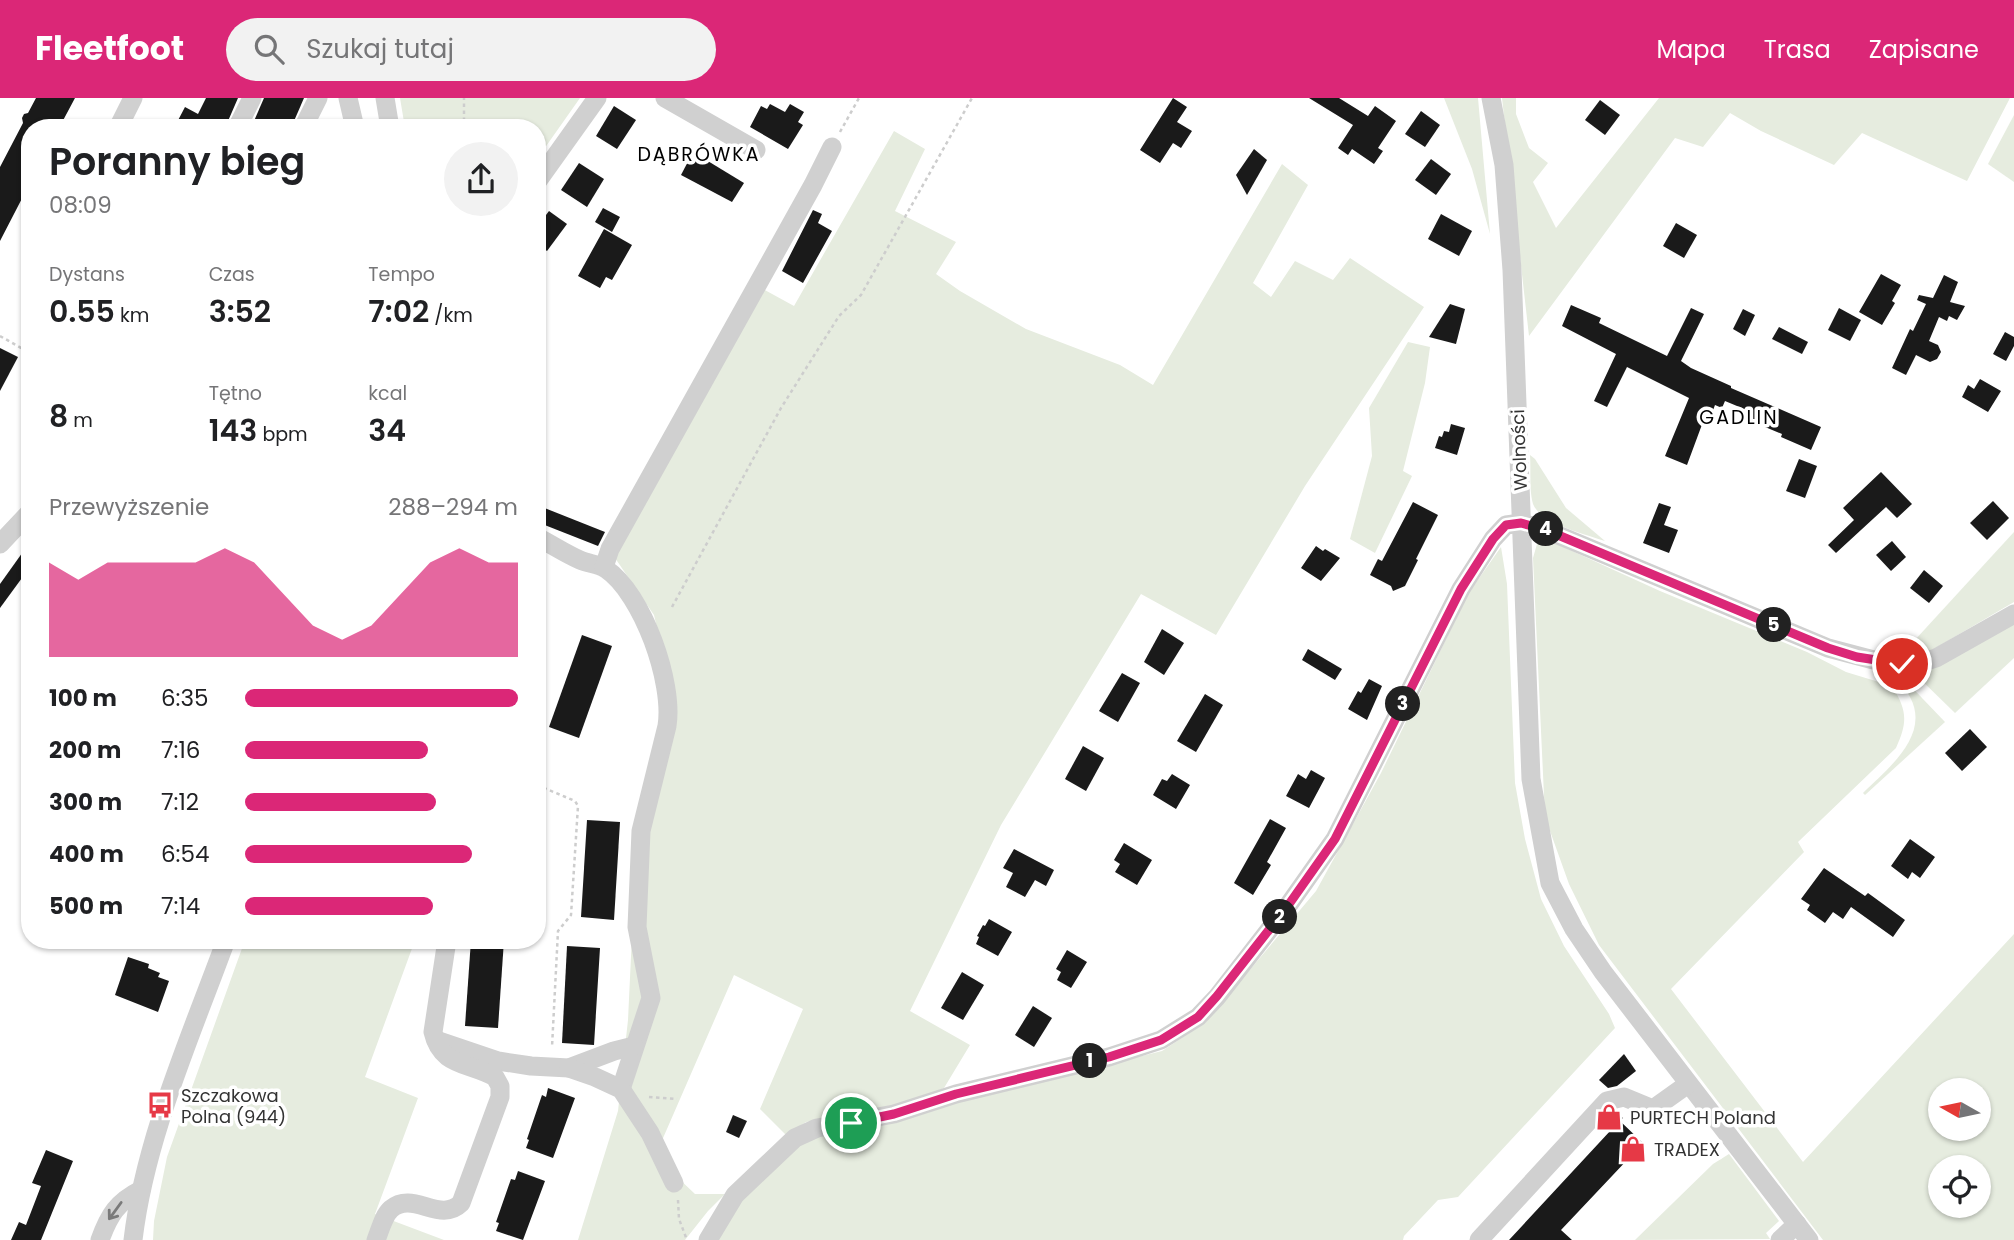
<!DOCTYPE html>
<html lang="pl">
<head>
<meta charset="utf-8">
<style>
  body { margin:0; font-family:Poppins,sans-serif; background:#f2f2f2; color:#202124; height:100vh; display:flex; flex-direction:column; font-size:26px; white-space:nowrap }
  * { box-sizing:border-box; margin:0 }
  p { font-size:23px; color:#757577 }
  .icon { flex:none; width:38px; height:38px; fill:none; stroke:currentColor; stroke-width:2; stroke-linecap:round; stroke-linejoin:round }
  .map { position:relative; flex:1; overflow:hidden }
  .drawer { position:absolute; left:21px; top:21px; width:525px; height:830px; display:flex; flex-direction:column; background:#fff; border-radius:28px; box-shadow:0 2px 5px #0004 }
  .drawer>* { flex:none }
  .needle { width:46px; rotate:279deg }
  .tools { position:absolute; left:1928px; top:980px; display:grid; gap:14px }
  .tools a { display:grid; place-items:center; width:63px; height:63px; border-radius:50%; background:#fff; box-shadow:0 2px 5px #0004; font-size:35px }
  .pin { position:absolute; display:grid; place-items:center; width:60px; height:60px; color:#fff; margin:-30px; border:4px solid #fff; border-radius:50%; box-shadow:0 2px 7px #0007 }
  .km { position:absolute; width:35px; height:35px; margin:-18px; border-radius:50%; background:#222; color:#fff; font-size:19px; line-height:35px; text-align:center }
  .round { display:grid; place-items:center; flex:none; width:74px; height:74px; border-radius:37px; background:#f2f2f2 }
  .summary { display:flex; align-items:center; justify-content:space-between; height:119px; padding:0 28px }
  h1 { font-size:38px; font-weight:600; line-height:52px }
  .metrics { display:grid; grid-template-columns:repeat(3,1fr); gap:10px; height:119px; padding:7px 28px }
  .metrics div { display:grid; align-content:center }
  .metrics b { font-size:30px; font-weight:600 }
  .metrics small { font-size:19px; font-weight:400 }
  .metrics p { font-size:19px }
  .chart { height:196px; padding:14px 28px }
  .chart p { display:flex; justify-content:space-between }
  .chart svg { width:100%; height:126px; margin-top:7px; fill:#db2777; opacity:.7 }
  ul { padding:0 28px; list-style:none; font-size:23px }
  li { display:grid; grid-template-columns:112px 84px 1fr; align-items:center; height:52px }
  li i { height:18px; border-radius:9px; background:#db2777 }
  header { display:flex; align-items:center; gap:42px; box-sizing:border-box; height:98px; padding:0 35px; background:#db2777; color:#fff }
  header strong { font-size:33px }
  nav { display:flex; gap:38px; margin-inline-start:auto; font-size:24px }
  .search { width:490px; height:63px; background:#f2f2f2; display:flex; align-items:center; gap:18px; box-sizing:border-box; padding:0 24px; border-radius:38px; color:#757577; font-size:26px }
  .map>svg:first-child { display:block }
  .green { fill:#e6ecdf; fill-rule:evenodd }
  .building { fill:#1a1a1a }
  .lines { fill:none; stroke-linecap:round; stroke-linejoin:round }
  .path { stroke:#cdcdcd; stroke-width:2.5; stroke-dasharray:3.5 3.5; stroke-linecap:butt }
  .minor { stroke:#d0d0d0; stroke-width:19 }
  .oneway { stroke:#7a7a7a }
  .route-casing { stroke:#fff; stroke-width:14 }
  .route { stroke:#db2777; stroke-width:9 }
  .labels { text-anchor:middle; dominant-baseline:central; stroke-width:7; stroke-linejoin:round; paint-order:stroke }
  .street-label { font-size:18px; fill:#333; stroke:#fff }
  .poi-label { font-size:18px; fill:#333; stroke:#fff; text-anchor:start }
  .neighbourhood-label { font-size:19px; letter-spacing:2px; fill:#000; stroke:#fff }
</style>
</head>
<body>
<header>
<strong>Fleetfoot</strong>
<div class="search"><svg class="icon" aria-label="search" viewBox="0 0 24 24"><circle cx="10" cy="10" r="6"/><path d="M15 15l6 6"/></svg>Szukaj tutaj</div>
<nav><a>Mapa</a><a>Trasa</a><a>Zapisane</a></nav>
</header>
<div class="map">
<svg width="2014" height="1142" viewBox="0 0 2014 1142">
  <rect width="100%" height="100%" fill="#fff"/>
  <g class="green">
    <path d="M400 0H580L537 61V30H405Z"/>
    <path d="M1444 0H1478L1490 136 1472 71Z"/>
    <path d="M1502 0H1516V16L1529 50 1548 65 1533 84 1556 130 1659 0H2010L1967 83 1862 35 1834 67 1761 33 1730 15 1703 49 1675 40 1529 238Z"/>
    <path d="M2014 17V84L1988 66Z"/>
    <path d="M894 33 925 51 895 113 956 144 936 176 960 193 1026 231 1120 267 1153 287 1282 66 1308 87 1253 185 1271 199 1295 163 1333 182 1350 160 1424 209 1305 388 1216 537 1141 496 1001 727 910 913 970 947 944 990 908 1005 806 1024 786 1037 760 1011 803 911 734 877 660 1047 675 1077 695 1096H725L708 1113 685 1142H578L618 1013 628 922 632 837 649 717 665 564 654 517 615 460 763 191 794 208Z"/>
    <path d="M1408 244 1430 249 1425 285 1403 373 1412 378 1375 455 1350 441 1372 358 1369 310Z"/>
    <path d="M1530 357 1535 361 1566 410 1605 443C1587 437 1540 425 1533 406 1529 392 1531 372 1530 357Z"/>
    <path d="M2014 434V504L1927 555H1903Z"/>
    <path d="M1548 442 1660 493 1807 554 1846 574 1892 588C1907 612 1908 624 1896 650L1798 744 1804 754 1671 891 1803 1064 2014 836V1142H1823L1599 847 1569 786 1545 719 1533 460 1537 446ZM1941 992H1979V1031H1941ZM1941 1069H1979V1108H1941Z"/>
    <path d="M1501 449 1507 486 1515 685 1525 741 1541 801 1564 848 1609 916 1615 930 1458 1099 1438 1102 1404 1138 1403 1142H704L786 1055 810 1040 1162 953 1206 924 1316 793 1381 675 1468 496Z"/>
    <path d="M2014 526V560L1955 615 1913 574Z"/>
    <path d="M1895 576 1900 577 1945 624 1865 697 1863 695C1887 671 1931 638 1910 599 1906 591 1900 584 1895 576Z"/>
    <path d="M245 842H406L414 845 365 979 418 1000 375 1116 444 1142H153L154 1123 167 1059Z"/>
    <path d="M1729 1056 1779 1123 1766 1135 1770 1141 1635 1142 1713 1066Z"/>
  </g>
  <g class="building">
    <path d="M36 0H75L59 30H30V85L0 143V69L23 25 22 20 24 16 28 15Z"/>
    <path d="M206 0H238L225 30H174L185 9 198 16Z"/>
    <path d="M264 0H304L291 30H251Z"/>
    <path d="M1173 0 1187 9 1177 24 1192 33 1181 50 1173 45 1160 65 1140 52Z"/>
    <path d="M1309 0H1339L1368 18 1375 8 1396 23 1378 50 1383 53 1374 66 1352 51 1348 57 1338 50 1353 27Z"/>
    <path d="M1600 2 1620 17 1605 37 1585 22Z"/>
    <path d="M770 6 785 14 790 6 804 14 798 24 803 27 788 51 750 29 761 8 767 11Z"/>
    <path d="M614 8 636 22 617 51 596 38Z"/>
    <path d="M1421 13 1440 27 1425 49 1405 36Z"/>
    <path d="M1254 51 1267 62 1247 97 1236 77Z"/>
    <path d="M693 54 744 85 732 104 681 77Z"/>
    <path d="M1431 61 1451 76 1436 97 1415 82Z"/>
    <path d="M579 65 604 81 587 109 561 92Z"/>
    <path d="M603 110 620 119 612 134 595 124Z"/>
    <path d="M813 112 822 116 818 125 832 133 803 185 782 173Z"/>
    <path d="M549 113 567 126 547 153 537 146V129Z"/>
    <path d="M1441 116 1472 133 1459 158 1428 141Z"/>
    <path d="M1676 125 1697 137 1684 160 1663 148Z"/>
    <path d="M604 131 632 147 612 182 606 179 600 190 578 178Z"/>
    <path d="M1881 176 1901 187 1892 203 1895 205 1882 227 1859 214Z"/>
    <path d="M1944 177 1958 184 1950 204 1965 208 1957 222 1949 218 1947 223 1939 219 1929 243 1938 247 1941 254 1937 261 1930 264 1916 257 1906 277 1892 270 1910 231 1913 233 1926 206 1917 202 1919 197 1933 200Z"/>
    <path d="M1450 206 1465 211 1456 246 1429 239Z"/>
    <path d="M1571 207 1601 220 1599 225 1667 258 1691 210 1704 216 1681 263 1691 270 1731 288V290L1821 329 1811 352 1781 339 1782 336 1746 321 1749 313 1725 303 1722 310 1715 307 1712 315 1707 313 1687 367 1665 358 1689 300 1627 269 1607 309 1594 303 1616 256 1562 228Z"/>
    <path d="M1839 210 1861 222 1850 243 1828 232Z"/>
    <path d="M1743 211 1755 217 1745 238 1733 231Z"/>
    <path d="M1779 229 1808 244 1802 256 1772 241Z"/>
    <path d="M2005 234 2014 239V248L2006 263 1993 256Z"/>
    <path d="M0 250 18 259 0 293Z"/>
    <path d="M1980 281 2001 293 1988 314 1962 299 1968 287 1974 291Z"/>
    <path d="M1451 326 1465 330 1457 357 1435 350 1439 338 1442 339 1444 333 1449 334Z"/>
    <path d="M1799 361 1817 368 1805 400 1786 393Z"/>
    <path d="M1881 374 1912 406 1897 420 1886 409 1836 455 1828 447 1854 422 1843 410Z"/>
    <path d="M1993 403 2009 420 1987 442 1970 425Z"/>
    <path d="M1413 404 1438 417 1416 461 1418 462 1405 488 1393 493 1391 488 1370 477 1378 461 1382 463Z"/>
    <path d="M1659 405 1671 409 1664 427 1678 432 1669 455 1643 445Z"/>
    <path d="M537 407 605 434 598 448 537 424Z"/>
    <path d="M1892 443 1906 459 1891 473 1876 457Z"/>
    <path d="M30 444V469L0 510V486Z"/>
    <path d="M1316 448 1323 453 1325 451 1340 460 1321 483 1301 470Z"/>
    <path d="M1924 472 1943 488 1929 505 1910 490Z"/>
    <path d="M1162 531 1184 545 1164 577 1144 564Z"/>
    <path d="M582 537 612 548 579 640 549 629Z"/>
    <path d="M1308 551 1342 571 1335 582 1302 562Z"/>
    <path d="M1122 575 1140 585 1118 624 1099 613Z"/>
    <path d="M1369 581 1382 588 1367 622 1348 611 1358 593 1361 595Z"/>
    <path d="M1205 596 1223 607 1196 654 1177 643Z"/>
    <path d="M1970 631 1987 649 1962 673 1945 655Z"/>
    <path d="M1083 648 1104 660 1086 693 1065 681Z"/>
    <path d="M1311 672 1325 680 1309 710 1286 698 1298 676 1306 681Z"/>
    <path d="M1172 676 1190 687 1176 711 1153 697 1162 681 1167 683Z"/>
    <path d="M1270 721 1286 730 1267 764 1271 767 1253 797 1234 785Z"/>
    <path d="M587 722 620 724 614 822 581 819Z"/>
    <path d="M1910 741 1935 759 1920 780 1912 774 1908 781 1891 768Z"/>
    <path d="M1124 745 1152 762 1137 787 1115 774 1120 766 1114 762Z"/>
    <path d="M1014 751 1054 772 1046 788 1035 782 1025 799 1006 789 1013 775 1003 770Z"/>
    <path d="M1824 770 1865 798 1868 795 1905 822 1893 839 1851 809 1843 821 1833 814 1825 825 1807 812 1810 807 1801 801Z"/>
    <path d="M989 821 1012 834 998 858 976 846 979 839 977 838 983 827 985 828Z"/>
    <path d="M471 842H504L498 930 465 928Z"/>
    <path d="M567 848 600 850 594 947 562 945Z"/>
    <path d="M1067 852 1087 864 1071 890 1057 882 1061 874 1056 871Z"/>
    <path d="M128 859 149 866 148 870 160 875 158 879 169 883 158 914 115 897Z"/>
    <path d="M962 874 984 887 963 922 941 910Z"/>
    <path d="M1033 908 1052 920 1034 949 1015 937Z"/>
    <path d="M1624 956 1636 973 1617 988 1608 990 1599 982Z"/>
    <path d="M548 990 575 1000 553 1060 526 1050 529 1042 527 1041 542 997 546 999Z"/>
    <path d="M1616 1013 1623 1020 1620 1023 1643 1045 1641 1047 1646 1053 1637 1062 1635 1060 1632 1063 1629 1060 1561 1132 1572 1142H1509L1611 1032 1603 1025Z"/>
    <path d="M733 1017 747 1023 739 1040 726 1034Z"/>
    <path d="M46 1052 73 1063 41 1142H11L19 1124 26 1127 41 1088 32 1085Z"/>
    <path d="M518 1073 545 1083 523 1142 496 1133 499 1125 496 1124 511 1081 515 1082Z"/>
  </g>
  <g class="lines">
    <g class="path">
      <path d="M464 30V0"/>
      <path d="M840 34 859 0"/>
      <path d="M0 238 30 255"/>
      <path d="M672 509 781 310 839 218 861 197 972 0"/>
      <path d="M537 687 575 703 578 708 571 817 558 833 552 949"/>
      <path d="M649 999 677 1001"/>
      <path d="M678 1102 679 1121 687 1142"/>
    </g>
    <g class="minor">
      <path d="M348 0 355 30"/>
      <path d="M385 0 390 30"/>
      <path d="M665 0 756 52"/>
      <path d="M1491 0 1504 67 1512 172 1531 681 1550 785 1574 831 1603 874 1809 1142"/>
      <path d="M118 30 133 0"/>
      <path d="M237 30 252 0"/>
      <path d="M303 30 318 0"/>
      <path d="M537 84 597 0"/>
      <path d="M537 439C551 446 566 456 580 462 589 466 599 466 606 471 643 496 674 585 667 628L641 733 637 829 651 900 621 991"/>
      <path d="M0 446 30 414"/>
      <path d="M604 469 610 451 813 87 832 49"/>
      <path d="M436 942 498 963 531 968 569 970 614 953 634 948"/>
      <path d="M569 970 595 979 621 991 650 1035 674 1085"/>
      <path d="M100 1142C109 1117 117 1104 141 1092"/>
      <path d="M133 1142C145 1040 191 938 226 842"/>
      <path d="M376 1142C380 1133 383 1118 391 1111 413 1092 440 1126 461 1105L500 999V988L495 979C468 964 441 969 433 934L447 842"/>
      <path d="M708 1142 735 1097 795 1040 817 1030 894 1016 956 996 1109 959 1161 942 1198 919 1217 899 1287 809 1335 741 1461 491 1493 441 1506 427 1521 425 1546 432 1828 550 1885 565 1917 566 1936 560 2014 516"/>
      <path d="M1479 1142 1607 1003 1624 999 1653 1011 1688 986"/>
      <path d="M1780 1142 1797 1126"/>
    </g>
  </g>
  <defs><path id="oneway-shaft" d="M-6 0H5M1.5-3L5.5 0L1.5 3" fill="none" stroke-width="1.6" stroke-linecap="round" stroke-linejoin="round" transform="scale(1.75)"/></defs>
  <use class="oneway" href="#oneway-shaft" transform="translate(115 1113) rotate(126)"/>
  <g class="lines">
    <g class="route-casing">
      <path id="route" d="M851 1025 894 1016 956 996 1109 959 1161 942 1198 919 1217 898 1287 809 1335 741 1461 491 1493 441 1506 427 1521 425 1546 432 1828 550 1857 559 1902 566"/>
    </g>
    <use href="#route" class="route"/>
  </g>
  <defs>
    <g id="bus-bare" transform="scale(2.1)"><path d="M-5-6H5V4H4V6H2V4H-2V6H-4V4H-5ZM-3.5-4V0h7V-4ZM-3.5 1.2v1.5H-2V1.2ZM2 1.2v1.5H3.5V1.2Z" fill="#e63946" stroke="#fff" stroke-width="2.5" paint-order="stroke"/></g>
    <g id="shop-bare" transform="scale(2.1)"><path d="M-5-2.5h2.3a2.7 3.5 0 0 1 5.4 0H5L5.5 6h-11ZM-1.5-2.5h3a1.5 2.3 0 0 0-3 0Z" fill="#e63946" stroke="#fff" stroke-width="2.5" paint-order="stroke"/></g>
  </defs>
  <g fill-rule="evenodd">
    <use href="#bus-bare" x="160" y="1007"/>
    <use href="#shop-bare" x="1609" y="1019"/>
    <use href="#shop-bare" x="1633" y="1051"/>
  </g>
  <g class="labels">
    <g class="street-label">
      <text transform="translate(1519 352) rotate(-92)">Wolności</text>
    </g>
    <g class="poi-label">
      <text x="181" y="997">Szczakowa<tspan x="181" dy="21">Polna (944)</tspan></text>
      <text x="1630" y="1019">PURTECH Poland</text>
      <text x="1654" y="1051">TRADEX</text>
    </g>
    <g class="neighbourhood-label">
      <text x="699" y="56">DĄBRÓWKA</text>
      <text x="1739" y="319">GADLIN</text>
    </g>
  </g>
</svg>
<div class="tools">
<a><svg class="needle" viewBox="-14 -14 28 28"><path d="M0-13l5 13h-10z" fill="#e53935"/><path d="M0 13l5-13h-10z" fill="#757577"/></svg></a>
<a><svg class="icon" aria-label="locate" viewBox="0 0 24 24"><circle cx="12" cy="12" r="6"/><path d="M12 2v4M12 18v4M2 12h4M18 12h4"/></svg></a>
</div>
<div class="pin" style="left:851px;top:1025px;background:#1e9e55"><svg class="icon" aria-label="arrive" viewBox="0 0 24 24"><path d="M6 21V4h12l-3 4 3 4H6"/></svg></div>
<div class="pin" style="left:1902px;top:566px;background:#d93025"><svg class="icon" aria-label="check" viewBox="0 0 24 24"><path d="M5 12l5 5 9-10"/></svg></div>
<b class="km" style="left:1090px;top:963px">1</b>
<b class="km" style="left:1280px;top:819px">2</b>
<b class="km" style="left:1403px;top:606px">3</b>
<b class="km" style="left:1546px;top:431px">4</b>
<b class="km" style="left:1774px;top:527px">5</b>
<section class="drawer">
<div class="summary"><div><h1>Poranny bieg</h1><p>08:09</p></div><a class="round"><svg class="icon" aria-label="share" viewBox="0 0 24 24"><path d="M12 15V3M7 8l5-5 5 5M5 13v7h14v-7"/></svg></a></div>
<div class="metrics">
<div><p>Dystans</p><b>0.55<small> km</small></b></div>
<div><p>Czas</p><b>3:52</b></div>
<div><p>Tempo</p><b>7:02<small> /km</small></b></div>
</div>
<div class="metrics">
<div><b>8<small> m</small></b></div>
<div><p>Tętno</p><b>143<small> bpm</small></b></div>
<div><p>kcal</p><b>34</b></div>
</div>
<div class="chart"><p><span>Przewyższenie</span>288–294 m</p>
<svg viewBox="0 0 160 44" preserveAspectRatio="none"><path d="M0 44V11L10 17L20 11L30 11L40 11L50 11L60 6L70 11L80 22L90 33L100 38L110 33L120 22L130 11L140 6L150 11L160 11V44z"/></svg>
</div>
<ul>
<li><b>100 m</b>6:35<i style="width:100%"></i></li>
<li><b>200 m</b>7:16<i style="width:67%"></i></li>
<li><b>300 m</b>7:12<i style="width:70%"></i></li>
<li><b>400 m</b>6:54<i style="width:83%"></i></li>
<li><b>500 m</b>7:14<i style="width:69%"></i></li>
</ul>
</section>
</div>
</body>
</html>
